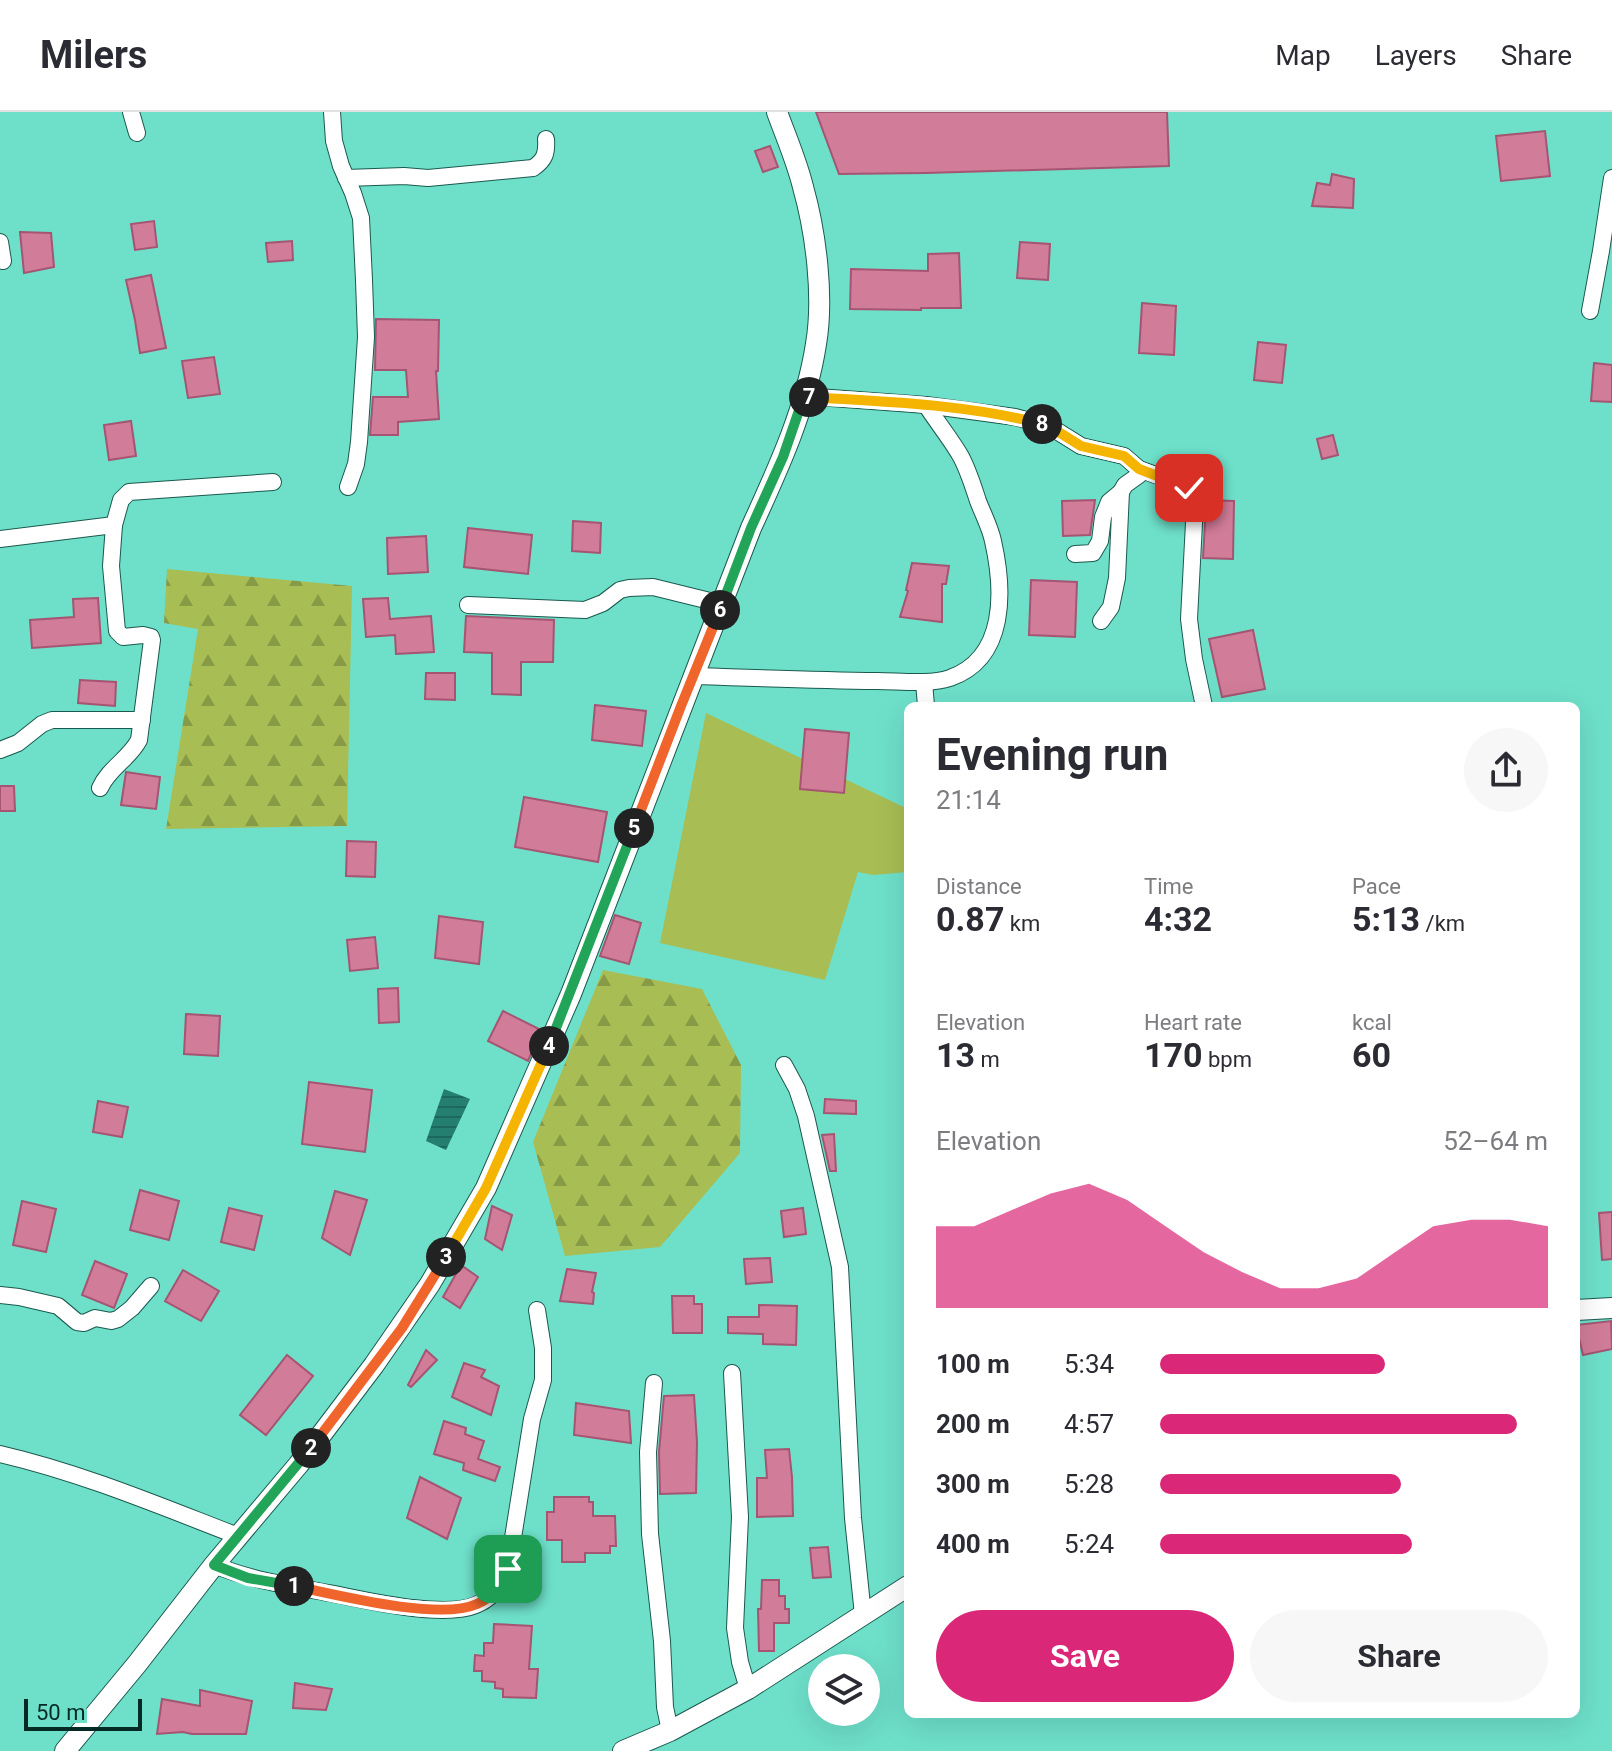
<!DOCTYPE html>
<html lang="en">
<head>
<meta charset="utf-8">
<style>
  body { margin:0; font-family:Roboto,sans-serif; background:#f7f7f7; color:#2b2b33; height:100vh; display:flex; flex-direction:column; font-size:30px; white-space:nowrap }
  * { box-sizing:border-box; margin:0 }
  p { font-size:26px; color:#7c7c81 }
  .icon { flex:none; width:44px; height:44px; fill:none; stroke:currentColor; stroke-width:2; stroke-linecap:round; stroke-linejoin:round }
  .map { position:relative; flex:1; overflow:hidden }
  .details { position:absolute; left:904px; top:590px; width:676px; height:1016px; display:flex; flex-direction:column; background:#fff; border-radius:12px; box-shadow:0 8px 32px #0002 }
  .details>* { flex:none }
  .controls { position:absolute; left:808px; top:1542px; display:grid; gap:16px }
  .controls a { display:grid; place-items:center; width:72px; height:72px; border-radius:50%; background:#fff; box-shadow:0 8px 32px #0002; font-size:40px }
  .scale { position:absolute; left:24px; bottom:20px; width:118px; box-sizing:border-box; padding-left:8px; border:4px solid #032a24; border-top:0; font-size:22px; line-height:28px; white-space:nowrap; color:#032a24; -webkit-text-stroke:6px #6ee0ca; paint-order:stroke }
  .pin { position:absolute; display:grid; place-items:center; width:68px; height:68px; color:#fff; margin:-34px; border-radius:16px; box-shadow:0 4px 12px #0006 }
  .km { position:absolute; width:40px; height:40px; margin:-20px; border-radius:50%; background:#222; color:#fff; font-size:22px; line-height:40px; text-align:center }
  .round { display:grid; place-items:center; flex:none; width:84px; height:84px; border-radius:42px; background:#f7f7f7 }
  .head { display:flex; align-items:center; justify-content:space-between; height:136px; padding:0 32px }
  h1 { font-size:44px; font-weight:700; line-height:60px }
  .stats { display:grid; grid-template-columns:repeat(3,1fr); gap:12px; height:136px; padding:8px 32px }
  .stats div { display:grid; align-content:center }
  .stats b { font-size:34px; font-weight:700 }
  .stats small { font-size:22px; font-weight:400 }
  .stats p { font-size:22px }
  .chart { height:224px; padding:16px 32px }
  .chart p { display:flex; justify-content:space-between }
  .chart svg { width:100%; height:144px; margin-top:8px; fill:#db2777; opacity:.7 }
  .primary-button { display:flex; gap:16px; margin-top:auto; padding:16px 32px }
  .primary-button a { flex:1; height:92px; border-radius:48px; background:#db2777; color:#fff; font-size:32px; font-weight:700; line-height:92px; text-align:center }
  .primary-button a+a { background:#f7f7f7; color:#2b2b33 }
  ul { padding:0 32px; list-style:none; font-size:26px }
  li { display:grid; grid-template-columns:128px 96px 1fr; align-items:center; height:60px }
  li i { height:20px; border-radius:10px; background:#db2777 }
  header { display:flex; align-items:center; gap:48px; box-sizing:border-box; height:112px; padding:0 40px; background:#fff; border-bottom:2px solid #e1e1e2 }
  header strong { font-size:38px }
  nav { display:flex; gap:44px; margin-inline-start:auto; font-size:28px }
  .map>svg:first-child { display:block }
  .green { fill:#a8bd53 }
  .forest { fill:url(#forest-firs) }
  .water { fill:url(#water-rules) }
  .building { fill:#d17c98; stroke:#a55571; stroke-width:2 }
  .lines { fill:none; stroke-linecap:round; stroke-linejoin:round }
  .minor-casing { stroke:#1a594e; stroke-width:18 }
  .tertiary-casing { stroke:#1a594e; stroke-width:22 }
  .minor { stroke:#fff; stroke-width:16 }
  .tertiary { stroke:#fff; stroke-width:20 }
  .split-1-casing { stroke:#fff; stroke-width:16 }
  .split-2-casing { stroke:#fff; stroke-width:16 }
  .split-3-casing { stroke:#fff; stroke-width:16 }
  .split-4-casing { stroke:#fff; stroke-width:16 }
  .split-5-casing { stroke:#fff; stroke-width:16 }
  .split-6-casing { stroke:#fff; stroke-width:16 }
  .split-7-casing { stroke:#fff; stroke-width:16 }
  .split-8-casing { stroke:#fff; stroke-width:16 }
  .split-9-casing { stroke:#fff; stroke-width:16 }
  .split-1 { stroke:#f0652b; stroke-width:10 }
  .split-2 { stroke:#22a559; stroke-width:10 }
  .split-3 { stroke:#f0652b; stroke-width:10 }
  .split-4 { stroke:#f5b400; stroke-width:10 }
  .split-5 { stroke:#22a559; stroke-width:10 }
  .split-6 { stroke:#f0652b; stroke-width:10 }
  .split-7 { stroke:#22a559; stroke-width:10 }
  .split-8 { stroke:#f5b400; stroke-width:10 }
  .split-9 { stroke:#f5b400; stroke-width:10 }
</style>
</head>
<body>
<header>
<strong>Milers</strong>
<nav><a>Map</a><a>Layers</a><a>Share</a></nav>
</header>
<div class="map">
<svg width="1612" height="1639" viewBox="0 0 1612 1639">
  <defs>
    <pattern id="forest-firs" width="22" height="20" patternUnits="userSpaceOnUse" patternTransform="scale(2)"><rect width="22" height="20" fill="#a8bd53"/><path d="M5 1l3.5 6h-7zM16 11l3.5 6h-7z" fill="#879a45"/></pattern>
    <pattern id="water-rules" width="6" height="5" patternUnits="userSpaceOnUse" patternTransform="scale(2)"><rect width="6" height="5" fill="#247f70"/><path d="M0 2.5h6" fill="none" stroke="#1d685c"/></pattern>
  </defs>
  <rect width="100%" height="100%" fill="#6ee0ca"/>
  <path class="green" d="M706 601 908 697V760L873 763 858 760 825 868 660 831Z"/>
  <g class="forest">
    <path d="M167 457 352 474 347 714 166 717 198 517 164 511Z"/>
    <path d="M603 858 702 877 741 953 740 1041 660 1135 565 1144 533 1030Z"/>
  </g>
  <path class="water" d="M444 977 470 987 446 1038 426 1029Z"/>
  <g class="building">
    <path d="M816 0H1167L1169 54 926 61 839 62Z"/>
    <path d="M1545 19 1550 64 1501 69 1496 24Z"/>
    <path d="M770 34 778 55 763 60 755 39Z"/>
    <path d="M1332 62 1354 67 1353 96 1312 94 1317 71 1330 73Z"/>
    <path d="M154 109 157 135 135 138 131 112Z"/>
    <path d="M20 120 51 121 54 155 24 161Z"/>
    <path d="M292 129 293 148 268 150 266 131Z"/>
    <path d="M1020 130 1050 132 1048 168 1017 166Z"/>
    <path d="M959 141 961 196H921V198L850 197 851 157 928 159V142Z"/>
    <path d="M151 163 166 236 140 241 135 208 126 168Z"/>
    <path d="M1142 191 1176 194 1174 243 1139 241Z"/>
    <path d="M376 207 439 208 438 259H436L439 307 398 310V323H370L373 285H408L406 258H375Z"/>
    <path d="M1258 230 1286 233 1282 271 1254 268Z"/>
    <path d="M214 245 220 282 188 286 182 249Z"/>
    <path d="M1594 251 1612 253V290L1591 289Z"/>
    <path d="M131 309 136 344 109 348 104 313Z"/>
    <path d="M1333 323 1338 343 1322 347 1317 327Z"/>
    <path d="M1095 388 1090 423 1063 424 1062 389Z"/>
    <path d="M1203 388 1234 389 1233 447 1203 446 1205 412Z"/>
    <path d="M573 409 601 411 600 441 572 439Z"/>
    <path d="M468 416 532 423 528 462 464 455Z"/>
    <path d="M426 424 428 460 388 462 387 426Z"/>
    <path d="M912 451 949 454 946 472H942V510L900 505 908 479 906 478Z"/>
    <path d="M1031 468 1077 470 1075 525 1029 523Z"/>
    <path d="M98 486 101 531 32 536 30 508 74 505 73 487Z"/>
    <path d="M388 486 390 507 431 504 434 540 396 542 395 523 366 525 363 487Z"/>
    <path d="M466 504 554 508 553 550H521V583L492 582V541L464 540Z"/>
    <path d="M1253 518 1265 577 1222 585 1209 527Z"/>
    <path d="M426 561H455V588L425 587Z"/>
    <path d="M80 568 116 570 115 594 78 591Z"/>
    <path d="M595 593 646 599 642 634 592 628Z"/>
    <path d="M805 617 849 621 844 681 800 677Z"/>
    <path d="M126 660 160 665 156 697 121 693Z"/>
    <path d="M0 674H14L15 699H0Z"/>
    <path d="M524 685 607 700 598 750 515 735Z"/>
    <path d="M347 729 376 730 375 765 346 764Z"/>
    <path d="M615 803 641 811 629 852 600 844Z"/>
    <path d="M439 804 483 810 479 852 435 846Z"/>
    <path d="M375 825 378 856 350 859 347 828Z"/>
    <path d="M398 876 399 910 379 911 378 877Z"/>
    <path d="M503 899 541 918 528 949 488 929Z"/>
    <path d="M186 902 220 904 218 944 184 942Z"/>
    <path d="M309 970 372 978 365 1040 302 1032Z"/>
    <path d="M825 987 856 989V1002L824 1001Z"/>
    <path d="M98 989 128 995 122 1025 93 1020Z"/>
    <path d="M834 1022 836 1059H830L822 1023Z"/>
    <path d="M140 1078 179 1089 169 1128 130 1118Z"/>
    <path d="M335 1079 367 1088 350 1143 322 1126Z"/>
    <path d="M22 1089 56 1097 46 1140 13 1133Z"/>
    <path d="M492 1094 512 1103 502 1138 485 1127Z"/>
    <path d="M229 1096 262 1104 254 1138 221 1130Z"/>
    <path d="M803 1096 806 1122 784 1125 781 1099Z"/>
    <path d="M1612 1100V1147L1602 1148 1599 1101Z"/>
    <path d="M770 1146 772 1170 746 1172 744 1147Z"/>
    <path d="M95 1149 127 1162 114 1196 82 1183Z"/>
    <path d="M461 1153 478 1165 460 1196 443 1185Z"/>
    <path d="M567 1157 596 1161 592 1180 594 1181 593 1192 560 1189Z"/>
    <path d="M183 1158 219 1179 201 1209 165 1189Z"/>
    <path d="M672 1184H694V1192H702V1221H673Z"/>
    <path d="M759 1193 797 1194 796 1233 763 1232V1222L728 1221V1205H759Z"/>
    <path d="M1611 1209 1612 1237 1583 1243 1576 1213Z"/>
    <path d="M426 1238 437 1248 411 1275 408 1273Z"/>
    <path d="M287 1243 313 1264 266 1323 240 1303Z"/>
    <path d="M464 1251 485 1258 481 1265 499 1274 491 1303 452 1285Z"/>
    <path d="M694 1283 697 1330 696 1381 660 1382 659 1340 664 1284Z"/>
    <path d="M576 1291 629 1299 631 1331 574 1323Z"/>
    <path d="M444 1309 466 1316 465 1322 484 1329 478 1347 500 1355 495 1369 463 1358 464 1351 434 1342Z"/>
    <path d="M789 1337 792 1365 793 1404 757 1405V1366H767L765 1338Z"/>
    <path d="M420 1365 461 1386 447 1427 407 1406Z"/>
    <path d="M554 1385H589V1390H593V1404H615L616 1434H610V1441H585V1450H562V1428H547V1400H554Z"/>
    <path d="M828 1435 831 1465 813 1466 810 1436Z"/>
    <path d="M762 1468H779V1484H785V1497H789V1511H774V1539H759L758 1497H761Z"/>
    <path d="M494 1512 532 1514 529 1557H538L536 1586 503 1585V1577L495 1576V1570L482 1569V1559H474L475 1543 484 1544V1531H493Z"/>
    <path d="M295 1571 332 1577 326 1598 293 1596Z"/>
    <path d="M200 1578 252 1589 246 1622H192L183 1620 157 1622 162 1587 200 1594Z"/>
  </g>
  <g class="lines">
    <g class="minor-casing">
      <g id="minor">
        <path d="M131 0 137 21"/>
        <path d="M332 0 334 29 341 54 353 81 361 106 364 168 366 225 359 330 356 352 348 375"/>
        <path d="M346 66 404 64 428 66 533 56C545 48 547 41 546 27"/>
        <path d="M0 130 3 149"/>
        <path d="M1590 199 1601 139 1612 66"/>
        <path d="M804 284 926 293 1015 305 1049 314 1081 334 1124 344 1139 357V363L1125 373 1121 380 1117 466 1111 495 1101 509"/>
        <path d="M1139 357 1178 371 1189 376 1192 383 1194 411 1189 507 1194 547 1204 594"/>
        <path d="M0 427 114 413 121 388 129 380 273 370"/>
        <path d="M1075 442 1093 441 1100 429 1103 405 1109 390 1121 380"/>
        <path d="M468 493 585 498 603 491 620 478 629 476 653 475 722 492"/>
        <path d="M694 564C755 566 816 568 877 569 900 569 928 573 950 566 1007 546 1004 478 993 429 990 415 983 402 978 389 973 374 968 357 960 343 950 326 937 310 926 293"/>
        <path d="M924 570 926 594"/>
        <path d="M0 638 18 631 42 612 52 608H142"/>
        <path d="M100 676C109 656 129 647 139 628L152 528 151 525 143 523 123 525 117 519 111 454 114 413"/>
        <path d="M784 953 797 977 806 1004 840 1155 853 1406 863 1503"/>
        <path d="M0 1183 19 1185 58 1194 77 1210 84 1211 95 1206 111 1209 118 1207 132 1196 151 1174"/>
        <path d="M732 1261 740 1405 735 1516 740 1550 748 1577"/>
        <path d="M654 1271 648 1340 650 1422 662 1529 665 1595 670 1619"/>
        <path d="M0 1342C82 1361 160 1394 238 1424"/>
        <path d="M214 1453C251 1468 290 1474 329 1481 366 1488 443 1507 476 1493 493 1486 502 1473 508 1457L532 1307 543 1268V1236L537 1198"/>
      </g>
    </g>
    <g class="tertiary-casing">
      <g id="tertiary">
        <path d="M1576 1198 1612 1196"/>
        <path d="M65 1639 137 1552 214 1453 299 1352 374 1253 430 1172 486 1076 571 882 751 416C778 357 806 297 816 232 824 185 816 121 803 75 797 50 786 25 777 0"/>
        <path d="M623 1639 670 1619 748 1577 908 1474"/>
      </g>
    </g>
    <use href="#minor" class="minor"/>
    <use href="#tertiary" class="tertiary"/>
  </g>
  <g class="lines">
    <g class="split-1-casing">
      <path id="split-1" d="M294 1474C337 1483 439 1509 477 1492 493 1485 502 1473 508 1457"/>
    </g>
    <g class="split-2-casing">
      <path id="split-2" d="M294 1474 248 1466 214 1453 311 1336"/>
    </g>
    <g class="split-3-casing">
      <path id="split-3" d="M311 1336 402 1216 446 1145"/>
    </g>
    <g class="split-4-casing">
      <path id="split-4" d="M446 1145 486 1076 549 934"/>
    </g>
    <g class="split-5-casing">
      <path id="split-5" d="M549 934 634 716"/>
    </g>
    <g class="split-6-casing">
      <path id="split-6" d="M634 716 681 594 720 498"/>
    </g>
    <g class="split-7-casing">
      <path id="split-7" d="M720 498 751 416 783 345 804 284 809 285"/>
    </g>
    <g class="split-8-casing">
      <path id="split-8" d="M809 285C886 290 966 292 1042 312"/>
    </g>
    <g class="split-9-casing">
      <path id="split-9" d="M1042 312 1049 314 1081 334 1124 344 1139 357 1189 376"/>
    </g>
    <use href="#split-1" class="split-1"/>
    <use href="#split-2" class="split-2"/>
    <use href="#split-3" class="split-3"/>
    <use href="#split-4" class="split-4"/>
    <use href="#split-5" class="split-5"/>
    <use href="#split-6" class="split-6"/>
    <use href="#split-7" class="split-7"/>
    <use href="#split-8" class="split-8"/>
    <use href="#split-9" class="split-9"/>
  </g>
</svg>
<div class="controls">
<a><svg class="icon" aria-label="layers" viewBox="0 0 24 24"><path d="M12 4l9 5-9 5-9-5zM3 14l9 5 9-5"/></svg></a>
</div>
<div class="scale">50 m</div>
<div class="pin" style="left:508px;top:1457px;background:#1e9e55"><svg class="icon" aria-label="arrive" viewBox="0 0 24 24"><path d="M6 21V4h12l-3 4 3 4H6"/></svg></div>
<div class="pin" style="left:1189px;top:376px;background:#d93025"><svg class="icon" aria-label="check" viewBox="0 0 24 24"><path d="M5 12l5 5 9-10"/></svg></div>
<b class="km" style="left:294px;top:1474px">1</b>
<b class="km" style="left:311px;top:1336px">2</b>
<b class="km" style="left:446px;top:1145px">3</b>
<b class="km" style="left:549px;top:934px">4</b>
<b class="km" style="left:634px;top:716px">5</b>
<b class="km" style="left:720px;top:498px">6</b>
<b class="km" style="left:809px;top:285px">7</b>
<b class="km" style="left:1042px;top:312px">8</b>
<section class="details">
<div class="head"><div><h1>Evening run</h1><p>21:14</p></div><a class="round"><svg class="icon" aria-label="share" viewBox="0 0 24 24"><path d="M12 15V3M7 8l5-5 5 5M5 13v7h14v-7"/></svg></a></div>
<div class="stats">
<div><p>Distance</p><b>0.87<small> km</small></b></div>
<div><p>Time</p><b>4:32</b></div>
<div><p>Pace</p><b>5:13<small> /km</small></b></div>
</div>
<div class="stats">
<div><p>Elevation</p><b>13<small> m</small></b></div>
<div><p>Heart rate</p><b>170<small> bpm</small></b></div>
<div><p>kcal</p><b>60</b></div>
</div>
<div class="chart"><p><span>Elevation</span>52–64 m</p>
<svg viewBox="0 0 160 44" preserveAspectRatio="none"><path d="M0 44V19L10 19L20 14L30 9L40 6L50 11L60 19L70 27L80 33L90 38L100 38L110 35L120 27L130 19L140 17L150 17L160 19V44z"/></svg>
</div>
<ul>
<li><b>100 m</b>5:34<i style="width:58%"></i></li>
<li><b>200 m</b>4:57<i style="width:92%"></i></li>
<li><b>300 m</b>5:28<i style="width:62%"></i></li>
<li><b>400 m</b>5:24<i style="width:65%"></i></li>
</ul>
<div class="primary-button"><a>Save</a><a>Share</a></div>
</section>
</div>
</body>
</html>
